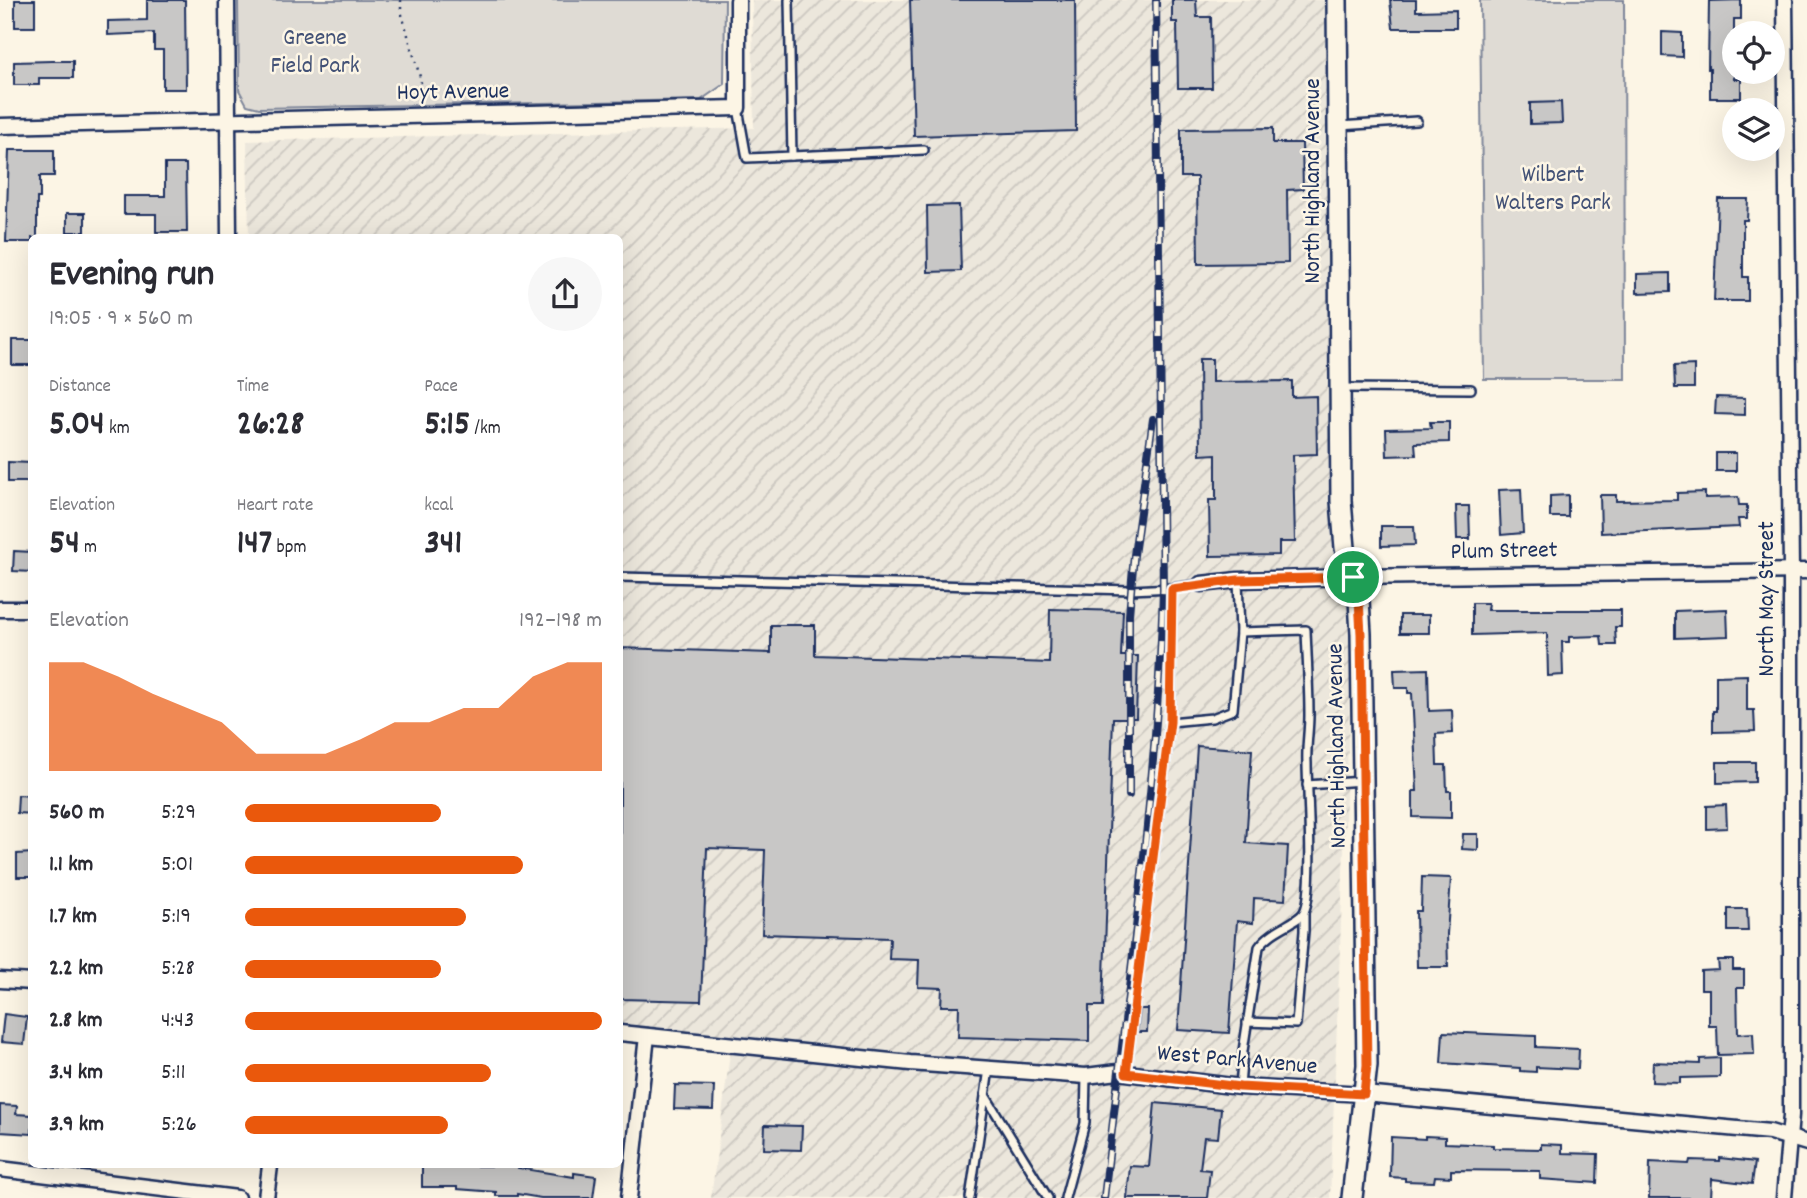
<!DOCTYPE html>
<html lang="en">
<head>
<meta charset="utf-8">
<style>
  body { margin:0; font-family:Dekko,sans-serif; background:#f7f7f7; color:#2b2b33; height:100vh; display:flex; flex-direction:column; font-size:26px; white-space:nowrap }
  * { box-sizing:border-box; margin:0 }
  p { font-size:23px; color:#7c7c81 }
  .icon { flex:none; width:38px; height:38px; fill:none; stroke:currentColor; stroke-width:2; stroke-linecap:round; stroke-linejoin:round }
  .map { position:relative; flex:1; overflow:hidden }
  .sheet { position:absolute; left:28px; top:234px; width:595px; height:934px; display:flex; flex-direction:column; background:#fff; border-radius:10px; box-shadow:0 7px 28px #0002 }
  .sheet>* { flex:none }
  .fabs { position:absolute; left:1722px; top:21px; display:grid; gap:14px }
  .fabs a { display:grid; place-items:center; width:63px; height:63px; border-radius:50%; background:#fff; box-shadow:0 7px 28px #0002; font-size:35px }
  .pin { position:absolute; display:grid; place-items:center; width:60px; height:60px; color:#fff; margin:-30px; border:4px solid #fff; border-radius:50%; box-shadow:0 2px 7px #0007 }
  .round { display:grid; place-items:center; flex:none; width:74px; height:74px; border-radius:37px; background:#f7f7f7 }
  .overview { display:flex; align-items:center; justify-content:space-between; height:119px; padding:0 21px }
  h1 { font-size:38px; font-weight:700; line-height:52px }
  .stats { display:grid; grid-template-columns:repeat(3,1fr); gap:10px; height:119px; padding:7px 21px }
  .stats div { display:grid; align-content:center }
  .stats b { font-size:35px; font-weight:700 }
  .stats small { font-size:19px; font-weight:400 }
  .stats p { font-size:19px }
  .chart { height:196px; padding:14px 21px }
  .chart p { display:flex; justify-content:space-between }
  .chart svg { width:100%; height:126px; margin-top:7px; fill:#ea580c; opacity:.7 }
  ul { padding:0 21px; list-style:none; font-size:23px }
  li { display:grid; grid-template-columns:112px 84px 1fr; align-items:center; height:52px }
  li i { height:18px; border-radius:9px; background:#ea580c }
  .map>svg:first-child { display:block }
  .industrial { fill:url(#industrial-furrows) }
  .park { fill:#dfdbd4; stroke:#7d8599; stroke-width:2 }
  .building { fill:#c8c7c6; stroke:#1b2f5e; stroke-width:2 }
  .lines { fill:none; stroke-linecap:round; stroke-linejoin:round }
  .service-casing { stroke:#1b2f5e; stroke-width:12 }
  .minor-casing { stroke:#1b2f5e; stroke-width:19 }
  .tertiary-casing { stroke:#1b2f5e; stroke-width:24 }
  .path { stroke:#1b2f5e; stroke-width:2.5; stroke-dasharray:2 5; stroke-linecap:butt }
  .service { stroke:#fcf5e5; stroke-width:7 }
  .minor { stroke:#fcf5e5; stroke-width:14 }
  .tertiary { stroke:#fcf5e5; stroke-width:19 }
  .rail-casing { stroke:#1b2f5e; stroke-width:8 }
  .rail { stroke:#fcf5e5; stroke-width:5; stroke-dasharray:16; stroke-linecap:butt }
  .route-casing { stroke:#fff; stroke-width:14 }
  .route { stroke:#ea580c; stroke-width:9 }
  .labels { text-anchor:middle; dominant-baseline:central; stroke-width:5; stroke-linejoin:round; paint-order:stroke }
  .park-label { font-size:24px; fill:#425176; stroke:#fcf5e5 }
  .street-label { font-size:24px; fill:#1b2f5e; stroke:#fcf5e5 }
</style>
</head>
<body>
<div class="map">
<svg width="1807" height="1198" viewBox="0 0 1807 1198">
  <defs>
    <pattern id="industrial-furrows" width="10" height="10" patternUnits="userSpaceOnUse" patternTransform="scale(1.75)"><rect width="10" height="10" fill="#ece7dc"/><path d="M-1 1l2-2M0 10L10 0M9 11l2-2" fill="none" stroke="#cac6bf"/></pattern>
  </defs>
  <rect width="100%" height="100%" fill="#fcf5e5"/>
  <filter id="ink" filterUnits="userSpaceOnUse"><feTurbulence type="fractalNoise" baseFrequency=".0143" numOctaves="2"/><feDisplacementMap in="SourceGraphic" scale="14" xChannelSelector="R" yChannelSelector="G"/><feConvolveMatrix kernelMatrix="1 2 1 2 8 2 1 2 1" color-interpolation-filters="sRGB"/></filter>
  <g filter="url(#ink)">
    <path class="industrial" d="M752 0H1335L1353 622 1330 1198H711L732 1038 620 1025V238H249L247 141 754 128Z"/>
    <g class="park">
      <path d="M238 0H725L724 84 701 100 259 108 247 105 239 90Z"/>
      <path d="M1480 0H1624L1625 379H1484Z"/>
    </g>
    <g class="building">
      <rect x="15" y="0" width="20" height="27"/>
      <path d="M147 0H185L186 89H163V50H154V33L108 35V21L147 20Z"/>
      <path d="M910 0H1075L1076 131 914 136Z"/>
      <path d="M1172 0H1196L1197 17H1211L1212 88H1178L1177 22H1172Z"/>
      <path d="M1390 0H1416V11L1456 10V28H1393Z"/>
      <path d="M1741 0V19H1734V79H1741V98H1710V69H1708L1709 1Z"/>
      <path d="M1662 32 1682 33V57L1662 56Z"/>
      <path d="M52 61H73V78H39V85H14V62Z"/>
      <path d="M1561 102 1562 123 1530 124V103Z"/>
      <path d="M1273 128V143H1302L1303 189 1287 190 1288 263 1198 264 1197 177H1181V129Z"/>
      <path d="M9 150H54V176H40V198H37V238H32V242H6Z"/>
      <path d="M165 164H186L187 232H156V214H124V196H165Z"/>
      <path d="M1718 199H1748L1747 220H1743V277H1748V301H1714Z"/>
      <path d="M959 205 961 271 928 272 927 206Z"/>
      <rect x="67" y="213" width="18" height="19"/>
      <path d="M1670 273V292L1637 293V274Z"/>
      <rect x="12" y="340" width="20" height="25"/>
      <path d="M1199 359H1212V382L1292 381V397L1316 396 1317 454 1293 455 1295 542H1279V555L1210 556 1209 500H1216V454L1200 455Z"/>
      <path d="M1694 365V388H1675L1674 366Z"/>
      <path d="M1716 397 1745 398V415L1715 414Z"/>
      <path d="M1430 422H1449V442L1415 443 1416 455 1387 456 1386 429 1431 428Z"/>
      <rect x="1716" y="453" width="20" height="18"/>
      <path d="M8 462 32 463V482H8Z"/>
      <path d="M1521 489 1523 533 1501 535 1499 490Z"/>
      <path d="M1705 492V498L1738 497 1739 505H1747V519H1738L1739 527 1601 533 1600 495H1616V501L1677 500V493Z"/>
      <path d="M1568 495V517H1550V496Z"/>
      <path d="M1456 506H1469L1470 539H1457Z"/>
      <path d="M1381 526H1414L1415 545 1381 546Z"/>
      <path d="M14 551 32 552V572L13 571Z"/>
      <path d="M1472 603H1488L1487 610H1621V627H1615L1616 645H1602L1601 636 1569 637V642H1562L1563 675 1548 676 1547 633 1472 635Z"/>
      <path d="M1050 609 1123 611 1121 656H1138L1136 718H1113L1103 1006H1089V1041L958 1037 959 1006H941L942 988 918 987 919 960 889 959 890 938 762 934 765 850 707 848 701 1001 620 999V648L771 653V625H815V655L1049 663Z"/>
      <path d="M1727 609 1728 636 1675 638V611Z"/>
      <rect x="1400" y="615" width="29" height="18"/>
      <path d="M1428 669 1429 711 1452 710 1453 733 1436 734 1437 765H1446L1447 791H1451V818L1413 817V791H1417L1412 693H1408V688H1395L1394 670Z"/>
      <path d="M1747 675V710H1754L1755 731 1713 732V711H1716V676Z"/>
      <path d="M1197 746 1252 750 1246 843 1288 846 1285 900 1254 898 1253 923 1237 921 1229 1033 1178 1030Z"/>
      <path d="M1717 762H1755V782L1717 783Z"/>
      <path d="M18 795 32 796V814L17 813Z"/>
      <path d="M1726 805 1727 828 1707 829V806Z"/>
      <path d="M1463 834H1478V850L1462 849Z"/>
      <path d="M32 853V877H17V854Z"/>
      <path d="M1422 877 1451 878 1447 934 1448 967H1417L1416 911H1421Z"/>
      <path d="M1728 909H1747L1748 931H1728Z"/>
      <path d="M1718 960H1733V970H1744V988H1737L1738 1034 1753 1033 1754 1054 1718 1055 1717 1026H1709V989H1701V971L1719 970Z"/>
      <path d="M1140 1009H1148L1147 1032H1137Z"/>
      <path d="M4 1014 27 1017 24 1044 1 1042Z"/>
      <path d="M1443 1032 1536 1036V1047L1579 1049 1578 1069 1536 1067V1072L1520 1071V1068L1441 1063Z"/>
      <path d="M1720 1058V1077L1680 1078V1083L1652 1082 1653 1062 1700 1064V1059Z"/>
      <path d="M675 1085 714 1086 713 1110 674 1109Z"/>
      <path d="M1155 1103 1221 1109 1218 1138 1204 1137 1200 1169 1210 1170 1207 1198H1127L1130 1166 1149 1167Z"/>
      <path d="M0 1105 17 1106 16 1114 32 1115V1134L0 1132Z"/>
      <path d="M765 1125 802 1126 801 1150 764 1149Z"/>
      <path d="M1425 1136 1445 1137V1143L1493 1145V1148L1541 1149V1144L1562 1145V1153L1598 1154 1597 1183 1540 1179V1171L1451 1170V1177L1435 1176 1434 1182 1405 1181V1178L1390 1177 1391 1137 1425 1139Z"/>
      <path d="M1720 1158 1755 1162 1752 1184 1712 1179 1711 1198H1649L1650 1162 1689 1164 1690 1160 1720 1161Z"/>
      <path d="M422 1166H518V1168L574 1177V1173L596 1176 593 1198H541L517 1194V1196H496V1192L457 1189V1187H422Z"/>
    </g>
    <g class="lines">
      <g class="service-casing">
        <g id="service">
          <path d="M738 108 747 158 792 156 789 0"/>
          <path d="M1339 126 1417 121"/>
          <path d="M792 156 924 150"/>
          <path d="M1341 388 1471 389"/>
          <path d="M620 577 1131 590 1172 588 1201 584"/>
          <path d="M1238 580 1240 632 1306 630C1307 658 1309 687 1309 715 1309 731 1306 747 1307 763 1307 791 1315 892 1304 912 1298 923 1271 929 1259 947L1243 1051 1240 1086"/>
          <path d="M1172 588 1170 722 1212 718 1233 710 1240 632"/>
          <path d="M1307 785 1362 781"/>
          <path d="M1247 1022 1296 1024 1304 931V913"/>
          <path d="M1126 1073 1170 722"/>
          <path d="M985 1095 1048 1198"/>
          <path d="M970 1198 989 1069"/>
          <path d="M1065 1198 1085 1123 1086 1076"/>
        </g>
      </g>
      <g class="minor-casing">
        <g id="minor">
          <path d="M227 0 229 238"/>
          <path d="M0 126 738 108V0"/>
          <path d="M1201 584 1238 580 1353 577 1807 571"/>
          <path d="M0 609H32"/>
          <path d="M0 980 32 982"/>
          <path d="M620 1033 910 1063 1086 1076 1118 1072 1240 1087 1364 1094 1770 1132 1807 1143"/>
          <path d="M0 1169 237 1198"/>
          <path d="M266 1198 270 1166"/>
          <path d="M629 1198 647 1036"/>
          <path d="M1784 1198 1791 1115V571L1785 0"/>
        </g>
      </g>
      <g class="tertiary-casing">
        <path id="tertiary" d="M1337 0 1341 501 1345 548 1359 600 1361 634 1367 1065 1352 1198"/>
      </g>
      <path class="path" d="M401 0V11L420 77 424 102"/>
      <use href="#service" class="service"/>
      <use href="#minor" class="minor"/>
      <use href="#tertiary" class="tertiary"/>
      <g class="rail-casing">
        <g id="rail">
          <path d="M1129 795V615L1134 555 1153 419"/>
          <path d="M1104 1198C1127 995 1157 793 1163 589L1156 0"/>
        </g>
      </g>
      <use href="#rail" class="rail"/>
    </g>
  </g>
  <g class="lines" filter="url(#ink)">
    <g class="route-casing">
      <path id="route" d="M1353 577 1359 600 1361 634 1367 1065 1364 1094 1240 1087 1126 1073 1170 722 1172 589 1238 580Z"/>
    </g>
    <use href="#route" class="route"/>
  </g>
  <g class="labels">
    <g class="park-label">
      <text x="315" y="39">Greene<tspan x="315" dy="28">Field Park</tspan></text>
      <text x="1553" y="176">Wilbert<tspan x="1553" dy="28">Walters Park</tspan></text>
    </g>
    <g class="street-label">
      <text transform="translate(453 93) rotate(-1)">Hoyt Avenue</text>
      <text transform="translate(1314 181) rotate(-90)">North Highland Avenue</text>
      <text transform="translate(1504 552) rotate(-1)">Plum Street</text>
      <text transform="translate(1768 599) rotate(-90)">North May Street</text>
      <text transform="translate(1338 746) rotate(-91)">North Highland Avenue</text>
      <text transform="translate(1237 1061) rotate(5)">West Park Avenue</text>
    </g>
  </g>
</svg>
<div class="fabs">
<a><svg class="icon" aria-label="locate" viewBox="0 0 24 24"><circle cx="12" cy="12" r="6"/><path d="M12 2v4M12 18v4M2 12h4M18 12h4"/></svg></a>
<a><svg class="icon" aria-label="layers" viewBox="0 0 24 24"><path d="M12 4l9 5-9 5-9-5zM3 14l9 5 9-5"/></svg></a>
</div>
<div class="pin" style="left:1353px;top:577px;background:#1e9e55"><svg class="icon" aria-label="arrive" viewBox="0 0 24 24"><path d="M6 21V4h12l-3 4 3 4H6"/></svg></div>
<section class="sheet">
<div class="overview"><div><h1>Evening run</h1><p>19:05 · 9 × 560 m</p></div><a class="round"><svg class="icon" aria-label="share" viewBox="0 0 24 24"><path d="M12 15V3M7 8l5-5 5 5M5 13v7h14v-7"/></svg></a></div>
<div class="stats">
<div><p>Distance</p><b>5.04<small> km</small></b></div>
<div><p>Time</p><b>26:28</b></div>
<div><p>Pace</p><b>5:15<small> /km</small></b></div>
</div>
<div class="stats">
<div><p>Elevation</p><b>54<small> m</small></b></div>
<div><p>Heart rate</p><b>147<small> bpm</small></b></div>
<div><p>kcal</p><b>341</b></div>
</div>
<div class="chart"><p><span>Elevation</span>192–198 m</p>
<svg viewBox="0 0 160 44" preserveAspectRatio="none"><path d="M0 44V6L10 6L20 11L30 17L40 22L50 27L60 38L70 38L80 38L90 33L100 27L110 27L120 22L130 22L140 11L150 6L160 6V44z"/></svg>
</div>
<ul>
<li><b>560 m</b>5:29<i style="width:55%"></i></li>
<li><b>1.1 km</b>5:01<i style="width:78%"></i></li>
<li><b>1.7 km</b>5:19<i style="width:62%"></i></li>
<li><b>2.2 km</b>5:28<i style="width:55%"></i></li>
<li><b>2.8 km</b>4:43<i style="width:100%"></i></li>
<li><b>3.4 km</b>5:11<i style="width:69%"></i></li>
<li><b>3.9 km</b>5:26<i style="width:57%"></i></li>
</ul>
</section>
</div>
</body>
</html>
